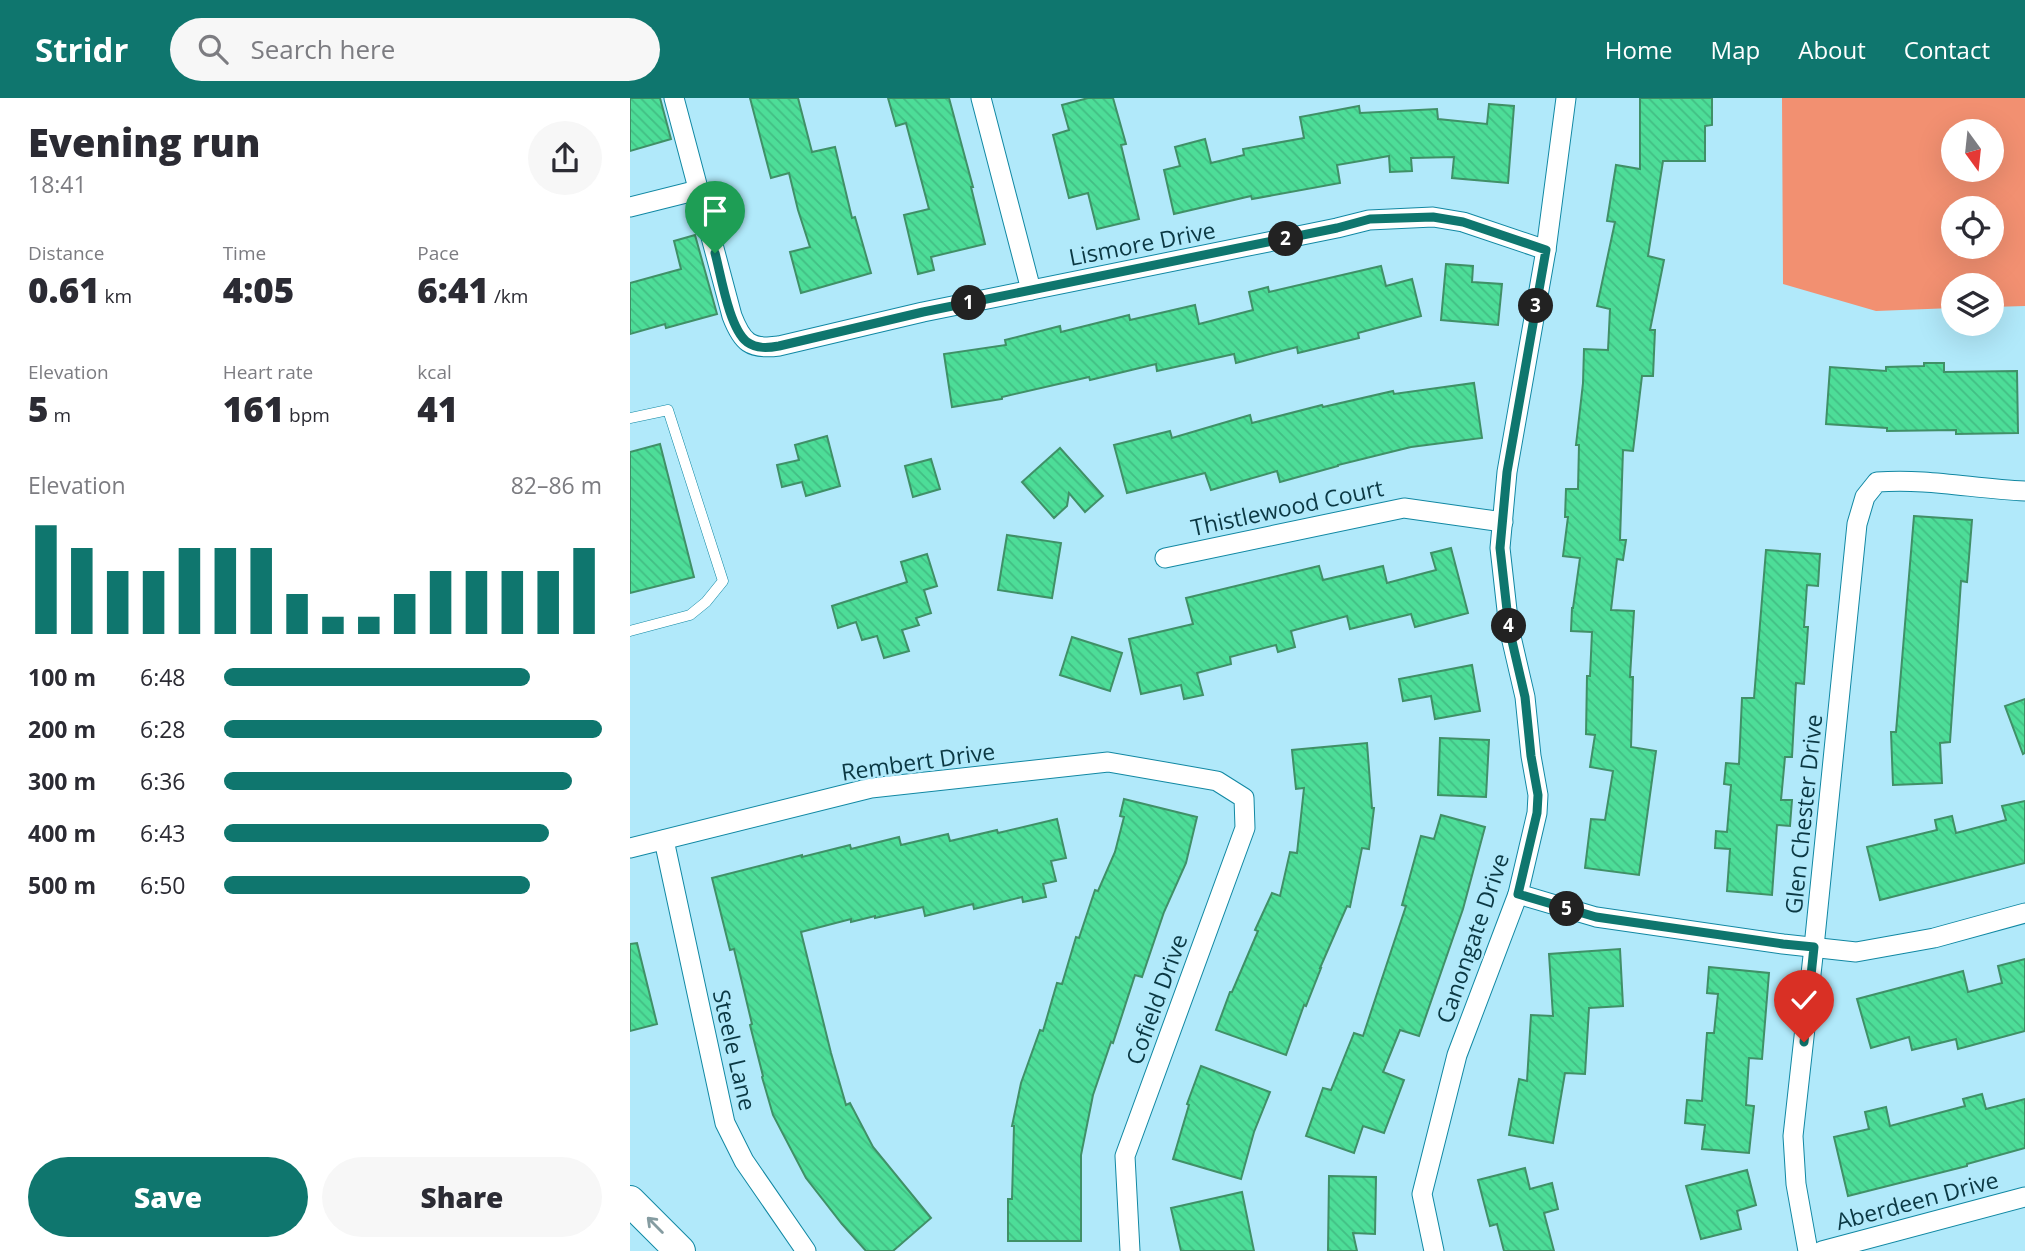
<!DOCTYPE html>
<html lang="en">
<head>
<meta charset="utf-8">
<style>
  body { margin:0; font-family:"Open Sans",sans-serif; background:#f7f7f7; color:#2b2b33; height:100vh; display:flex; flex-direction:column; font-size:26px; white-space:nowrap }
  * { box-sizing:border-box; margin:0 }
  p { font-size:23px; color:#7c7c81 }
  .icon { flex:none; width:38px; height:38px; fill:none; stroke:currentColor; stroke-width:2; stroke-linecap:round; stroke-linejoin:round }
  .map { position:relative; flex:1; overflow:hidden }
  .side { display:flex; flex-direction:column; background:#fff; width:630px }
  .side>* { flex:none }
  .needle { width:46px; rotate:165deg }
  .buttons { position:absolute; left:1311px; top:21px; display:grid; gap:14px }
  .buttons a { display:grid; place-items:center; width:63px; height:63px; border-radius:50%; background:#fff; box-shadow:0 7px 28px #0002; font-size:35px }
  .pin { position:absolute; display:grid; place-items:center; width:60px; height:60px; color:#fff; margin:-72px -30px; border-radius:50% 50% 50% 0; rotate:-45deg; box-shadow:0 0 7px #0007 }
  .pin .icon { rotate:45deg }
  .km { position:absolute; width:35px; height:35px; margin:-18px; border-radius:50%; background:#222; color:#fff; font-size:19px; line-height:35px; text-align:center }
  .round { display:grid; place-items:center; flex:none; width:74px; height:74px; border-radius:37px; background:#f7f7f7 }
  .headline { display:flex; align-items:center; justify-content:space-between; height:119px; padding:0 28px }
  h1 { font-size:38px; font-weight:800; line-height:52px }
  .stats { display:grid; grid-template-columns:repeat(3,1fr); gap:10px; height:119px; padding:7px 28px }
  .stats div { display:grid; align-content:center }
  .stats b { font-size:35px; font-weight:800 }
  .stats small { font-size:19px; font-weight:400 }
  .stats p { font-size:19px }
  .chart { height:196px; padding:14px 28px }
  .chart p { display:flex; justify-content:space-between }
  .chart svg { width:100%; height:126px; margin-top:7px; stroke:#0f766e; stroke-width:6 }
  .action { display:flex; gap:14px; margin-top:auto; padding:14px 28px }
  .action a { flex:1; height:80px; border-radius:42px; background:#0f766e; color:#fff; font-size:28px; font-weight:800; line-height:80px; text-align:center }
  .action a+a { background:#f7f7f7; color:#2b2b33 }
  ul { padding:0 28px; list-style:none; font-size:23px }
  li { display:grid; grid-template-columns:112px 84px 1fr; align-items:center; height:52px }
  li i { height:18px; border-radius:9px; background:#0f766e }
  header { display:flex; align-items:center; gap:42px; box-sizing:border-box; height:98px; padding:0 35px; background:#0f766e; color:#fff }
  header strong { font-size:33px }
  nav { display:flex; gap:38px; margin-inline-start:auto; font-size:24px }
  .search { width:490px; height:63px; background:#f7f7f7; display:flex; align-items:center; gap:18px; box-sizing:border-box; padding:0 24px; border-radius:38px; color:#7c7c81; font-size:26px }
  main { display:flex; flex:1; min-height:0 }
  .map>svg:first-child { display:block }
  .green { fill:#f29071; fill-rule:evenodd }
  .building { fill:url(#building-back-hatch); stroke:#409067; stroke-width:2 }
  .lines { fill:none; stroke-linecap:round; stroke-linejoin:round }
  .service-casing { stroke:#1188a3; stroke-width:11 }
  .minor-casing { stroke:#1188a3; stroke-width:21 }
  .primary-casing { stroke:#1188a3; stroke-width:32 }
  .service { stroke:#fff; stroke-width:10 }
  .minor { stroke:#fff; stroke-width:19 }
  .primary { stroke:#fff; stroke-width:30 }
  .oneway { stroke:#859ca1 }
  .route-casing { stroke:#fff; stroke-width:14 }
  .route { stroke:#0f766e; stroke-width:9 }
  .labels { text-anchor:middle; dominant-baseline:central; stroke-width:5; stroke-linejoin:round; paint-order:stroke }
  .street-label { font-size:23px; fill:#0b3843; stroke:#b1e9fa }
</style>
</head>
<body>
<header>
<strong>Stridr</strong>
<div class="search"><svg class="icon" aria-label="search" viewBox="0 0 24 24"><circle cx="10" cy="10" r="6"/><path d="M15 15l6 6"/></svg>Search here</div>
<nav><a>Home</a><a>Map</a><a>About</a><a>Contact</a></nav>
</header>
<main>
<section class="side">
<div class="headline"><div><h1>Evening run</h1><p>18:41</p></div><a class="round"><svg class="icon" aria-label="share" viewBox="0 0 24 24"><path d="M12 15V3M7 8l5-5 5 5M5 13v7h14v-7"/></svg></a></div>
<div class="stats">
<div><p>Distance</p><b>0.61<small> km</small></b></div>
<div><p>Time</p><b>4:05</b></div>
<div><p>Pace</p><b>6:41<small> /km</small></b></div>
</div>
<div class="stats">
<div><p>Elevation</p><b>5<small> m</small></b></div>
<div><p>Heart rate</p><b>161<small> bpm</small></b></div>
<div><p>kcal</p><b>41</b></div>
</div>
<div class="chart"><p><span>Elevation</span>82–86 m</p>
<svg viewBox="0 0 160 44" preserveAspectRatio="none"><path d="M5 44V6M15 44V14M25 44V22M35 44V22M45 44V14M55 44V14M65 44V14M75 44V30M85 44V38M95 44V38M105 44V30M115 44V22M125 44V22M135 44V22M145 44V22M155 44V14"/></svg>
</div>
<ul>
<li><b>100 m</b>6:48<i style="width:81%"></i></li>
<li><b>200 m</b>6:28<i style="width:100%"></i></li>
<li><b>300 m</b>6:36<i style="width:92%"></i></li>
<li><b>400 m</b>6:43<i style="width:86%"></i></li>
<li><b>500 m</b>6:50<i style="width:81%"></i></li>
</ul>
<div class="action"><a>Save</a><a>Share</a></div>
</section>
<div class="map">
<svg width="1395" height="1153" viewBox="0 0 1395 1153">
  <defs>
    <pattern id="building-back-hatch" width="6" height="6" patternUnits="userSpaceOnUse" patternTransform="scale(1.75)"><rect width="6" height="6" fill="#4ddd98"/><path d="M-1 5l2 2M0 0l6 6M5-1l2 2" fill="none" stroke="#42be84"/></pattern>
  </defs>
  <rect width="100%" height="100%" fill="#b1e9fa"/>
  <path class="green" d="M1152 0H1395V208L1362 209V187H1323V210L1246 213 1153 186ZM1323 33H1362V72H1323ZM1323 110H1362V149H1323Z"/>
  <g class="building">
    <path d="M0 0H30L41 41 0 53Z"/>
    <path d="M120 0H168L182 54 205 49 222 120 225 119 241 175 171 195 160 154 180 149 168 112 159 75 141 80Z"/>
    <path d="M258 0H319L343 89H341L355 146 301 159 304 172 288 176 274 117 299 111 276 25 266 28Z"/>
    <path d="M458 0H483L496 46 491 47 509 121 467 131 458 95 439 100 423 37 439 32 432 7Z"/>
    <path d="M1010 0H1082V27L1075 28V63H1033L1018 158 1034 162 1020 232H1025L1023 278H1012L1003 353 993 352 990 442H996L993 462 987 461 981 512 1004 513 1000 579H1003L1001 649 1026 653 1009 777 955 770 961 721 975 722 983 673 960 669 965 637 956 636 957 578H960L962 534 941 533 942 510H943L950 460 933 458 938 419H935L936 391H948L949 347H946L953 285 954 251 978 252 980 211 967 208 985 124 977 123 986 67 1010 71Z"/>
    <path d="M859 6 884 8 878 85 822 80 824 59 781 60 782 73 760 74 759 58 707 67 710 85 622 101 621 98 544 116 534 72 550 68 545 49 575 41 581 65 614 57 613 51 674 40 670 19 729 8 730 15 807 11 808 21 857 26Z"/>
    <path d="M65 137 87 216 36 230 35 226 0 236V185L51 171 44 143Z"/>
    <path d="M816 166 843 168 842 184 872 186 868 227 811 222Z"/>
    <path d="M751 168 756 188 782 181 791 218 728 235 729 240 668 255 667 249 606 265 604 256 527 273 526 266 460 282 459 279 372 299V301L322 309 314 256 376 247 375 242 430 228 431 234 499 217 500 222 565 207 569 226 623 212 619 194 638 189 639 194Z"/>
    <path d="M1294 265H1314V274L1387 273 1388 335 1326 336V332L1257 333V330L1196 326 1200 269 1256 273V269L1294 268Z"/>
    <path d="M844 285 852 340 781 349 708 367V368L650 384 647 373 581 392 575 375 497 395 484 347 540 333 542 340 620 317 622 325 692 307 693 309 763 293 764 296Z"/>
    <path d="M197 338 210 388 176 398 172 384 152 389 147 367 169 362 165 347Z"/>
    <path d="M30 346 64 479 0 495V354Z"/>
    <path d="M430 350 473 398 455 414 439 395 437 408 424 420 392 384Z"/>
    <path d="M301 361 310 391 283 399 275 368Z"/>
    <path d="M1284 418 1342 422 1337 484 1331 483 1320 644 1310 645 1312 685 1263 687 1261 634H1266Z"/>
    <path d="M377 437 431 445 422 500 368 492Z"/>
    <path d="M821 450 838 515 785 529 781 516 720 531 717 518 661 533 665 549 648 554 646 547 600 559 601 566 567 575 573 597 554 601 551 587 511 596 499 541 563 526 556 500 689 468 693 482 753 468 757 485 806 472 801 455Z"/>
    <path d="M1136 452 1190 456 1188 488 1177 487 1174 529H1178L1174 586 1166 585 1162 659H1155L1151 702H1162L1160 728 1147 727 1142 797 1097 793 1100 751 1085 750 1086 733 1097 734 1101 687 1094 686 1096 665 1109 666 1112 600H1124Z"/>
    <path d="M297 456 307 488 294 492 301 515 286 520 289 527 272 532 279 553 254 560 247 538 232 542 226 524 208 530 202 508 277 484 271 464Z"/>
    <path d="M442 539 492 555 480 593 430 577Z"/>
    <path d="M842 567 850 613 805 621 801 598 773 603 769 581Z"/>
    <path d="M1395 601V655L1393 656 1375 608Z"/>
    <path d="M810 640 859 642 856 699 808 697Z"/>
    <path d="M737 645 742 710H744L739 751 732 750 720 809 717 808 690 870H691L676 908 674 907 656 957 586 932 600 894H602L628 833 625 832 642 795 650 798 660 754 667 755 674 690 666 691 662 652Z"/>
    <path d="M494 701 567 719 556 765 534 814 512 879 505 877 483 945 481 944 463 997 451 1057V1143H378V1101H382L384 1028H382L391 985 410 932 413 933 427 885 432 886 446 839 449 840 465 792 468 793 485 754 494 719 490 718Z"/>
    <path d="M1395 703V765L1250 802 1237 749 1307 732 1305 722 1322 718 1326 735 1376 722 1372 708Z"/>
    <path d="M811 717 855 729 833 811 789 938 770 932 753 974 774 982 754 1035 733 1028 724 1055 676 1038 693 990 701 992 724 935 733 938 776 808 772 807 791 738 804 741Z"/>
    <path d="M427 721 436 760 421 763 426 783 413 786 416 799 393 804 392 799 344 811 343 806 295 818 293 809 245 820V818L221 824V821L171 834 201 955 216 1007 220 1005 243 1049 301 1120 263 1153H236L212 1126 176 1080 143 1017 132 979 133 978 120 927 122 926 104 851 100 852 82 780 172 757V759L220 747 221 751 269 739 271 747 318 736 320 743 367 732 368 735Z"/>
    <path d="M7 845 27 926 0 933V846Z"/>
    <path d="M990 851 993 908 959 910 955 976 935 975 923 1045 879 1037 889 981 897 983 901 917 923 918 919 856Z"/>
    <path d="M1395 861V933L1328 951 1326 941 1282 952 1279 939 1241 950 1227 901 1333 873 1338 894 1372 885 1368 868Z"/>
    <path d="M1079 869 1139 875 1132 961 1119 960 1116 1007 1124 1008 1119 1055 1072 1051 1075 1027 1055 1025 1057 1002 1072 1003 1077 935H1084L1088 896 1077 895Z"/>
    <path d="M571 968 640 994 624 1034 611 1081 543 1061 559 1007 557 1006Z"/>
    <path d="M1352 996 1356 1011 1395 1001V1050L1337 1066V1068L1218 1098 1204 1039 1239 1031 1235 1014 1256 1009 1260 1028 1335 1008 1333 1001Z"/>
    <path d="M895 1070 900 1091 922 1085 928 1111 914 1115 924 1153H874L867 1126 860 1128 848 1082Z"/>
    <path d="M1117 1072 1126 1107 1107 1113 1111 1131 1071 1141 1056 1088Z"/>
    <path d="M699 1078 746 1079 745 1136 723 1135 727 1153H698Z"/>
    <path d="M612 1094 624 1153H551L541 1110Z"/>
  </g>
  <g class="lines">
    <g class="service-casing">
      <path id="service" d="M0 320 38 312 93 483 76 504 60 517 0 533"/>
    </g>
    <g class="minor-casing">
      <g id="minor">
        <path d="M44 0 102 218C112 244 120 252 149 248L293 214 707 130 739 122 803 119 833 124 916 152"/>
        <path d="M351 0 401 192"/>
        <path d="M0 109 68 92"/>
        <path d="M535 460 774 410 873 424"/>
        <path d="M34 742 95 1025 114 1063 176 1153"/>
        <path d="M0 750 241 690 478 664 587 683 614 700 615 730 495 1058 500 1153"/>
        <path d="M888 796 966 819 1153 846 1226 854 1304 840 1395 815"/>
        <path d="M804 1153 792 1096 827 957 888 796 907 715 908 697 901 658 895 599 879 530 870 450 877 374 916 152 936 0"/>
        <path d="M1178 1153 1166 1086 1163 1038 1184 849 1227 426 1235 399 1247 384C1297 380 1345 391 1395 393"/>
        <path d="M1192 1153 1395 1099"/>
      </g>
    </g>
    <g class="primary-casing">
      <path id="primary" d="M0 1103 50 1153"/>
    </g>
    <use href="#service" class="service"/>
    <use href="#minor" class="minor"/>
    <use href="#primary" class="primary"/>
  </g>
  <defs><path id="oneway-shaft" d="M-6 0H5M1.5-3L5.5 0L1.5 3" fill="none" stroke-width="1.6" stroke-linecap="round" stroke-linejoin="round" transform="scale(1.75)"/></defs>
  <use class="oneway" href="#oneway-shaft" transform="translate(25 1127) rotate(-135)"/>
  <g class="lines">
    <g class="route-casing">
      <path id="route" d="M85 155C91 177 99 230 117 244 127 251 138 250 149 248L293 214 707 130 740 121 803 119 833 124 916 152 877 374 870 450 879 530 895 599 901 658 908 697 907 715 888 796 966 819 1153 846 1184 849 1174 944"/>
    </g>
    <use href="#route" class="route"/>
  </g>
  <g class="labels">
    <g class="street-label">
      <text transform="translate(512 145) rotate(-11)">Lismore Drive</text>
      <text transform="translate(657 409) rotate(-12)">Thistlewood Court</text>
      <text transform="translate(288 663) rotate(-8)">Rembert Drive</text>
      <text transform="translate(1173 716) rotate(-84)">Glen Chester Drive</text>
      <text transform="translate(842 840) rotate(-71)">Canongate Drive</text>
      <text transform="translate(526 901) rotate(-70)">Cofield Drive</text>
      <text transform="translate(105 952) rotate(77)">Steele Lane</text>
      <text transform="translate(1287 1102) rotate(-15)">Aberdeen Drive</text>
    </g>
  </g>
</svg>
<div class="buttons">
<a><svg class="needle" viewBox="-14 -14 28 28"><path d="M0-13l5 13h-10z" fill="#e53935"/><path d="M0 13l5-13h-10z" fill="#7c7c81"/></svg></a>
<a><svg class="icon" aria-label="locate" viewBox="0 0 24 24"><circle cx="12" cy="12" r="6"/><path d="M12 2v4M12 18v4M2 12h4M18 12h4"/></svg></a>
<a><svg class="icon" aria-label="layers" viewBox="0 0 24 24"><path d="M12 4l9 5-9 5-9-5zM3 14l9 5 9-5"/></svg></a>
</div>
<div class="pin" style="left:85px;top:155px;background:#1e9e55"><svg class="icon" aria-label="arrive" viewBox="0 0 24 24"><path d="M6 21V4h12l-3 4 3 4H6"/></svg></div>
<div class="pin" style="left:1174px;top:944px;background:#d93025"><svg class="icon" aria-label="check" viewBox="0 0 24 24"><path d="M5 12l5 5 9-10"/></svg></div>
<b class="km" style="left:339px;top:205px">1</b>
<b class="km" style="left:656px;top:141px">2</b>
<b class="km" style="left:906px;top:208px">3</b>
<b class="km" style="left:879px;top:528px">4</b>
<b class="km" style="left:937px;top:811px">5</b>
</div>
</main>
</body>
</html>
